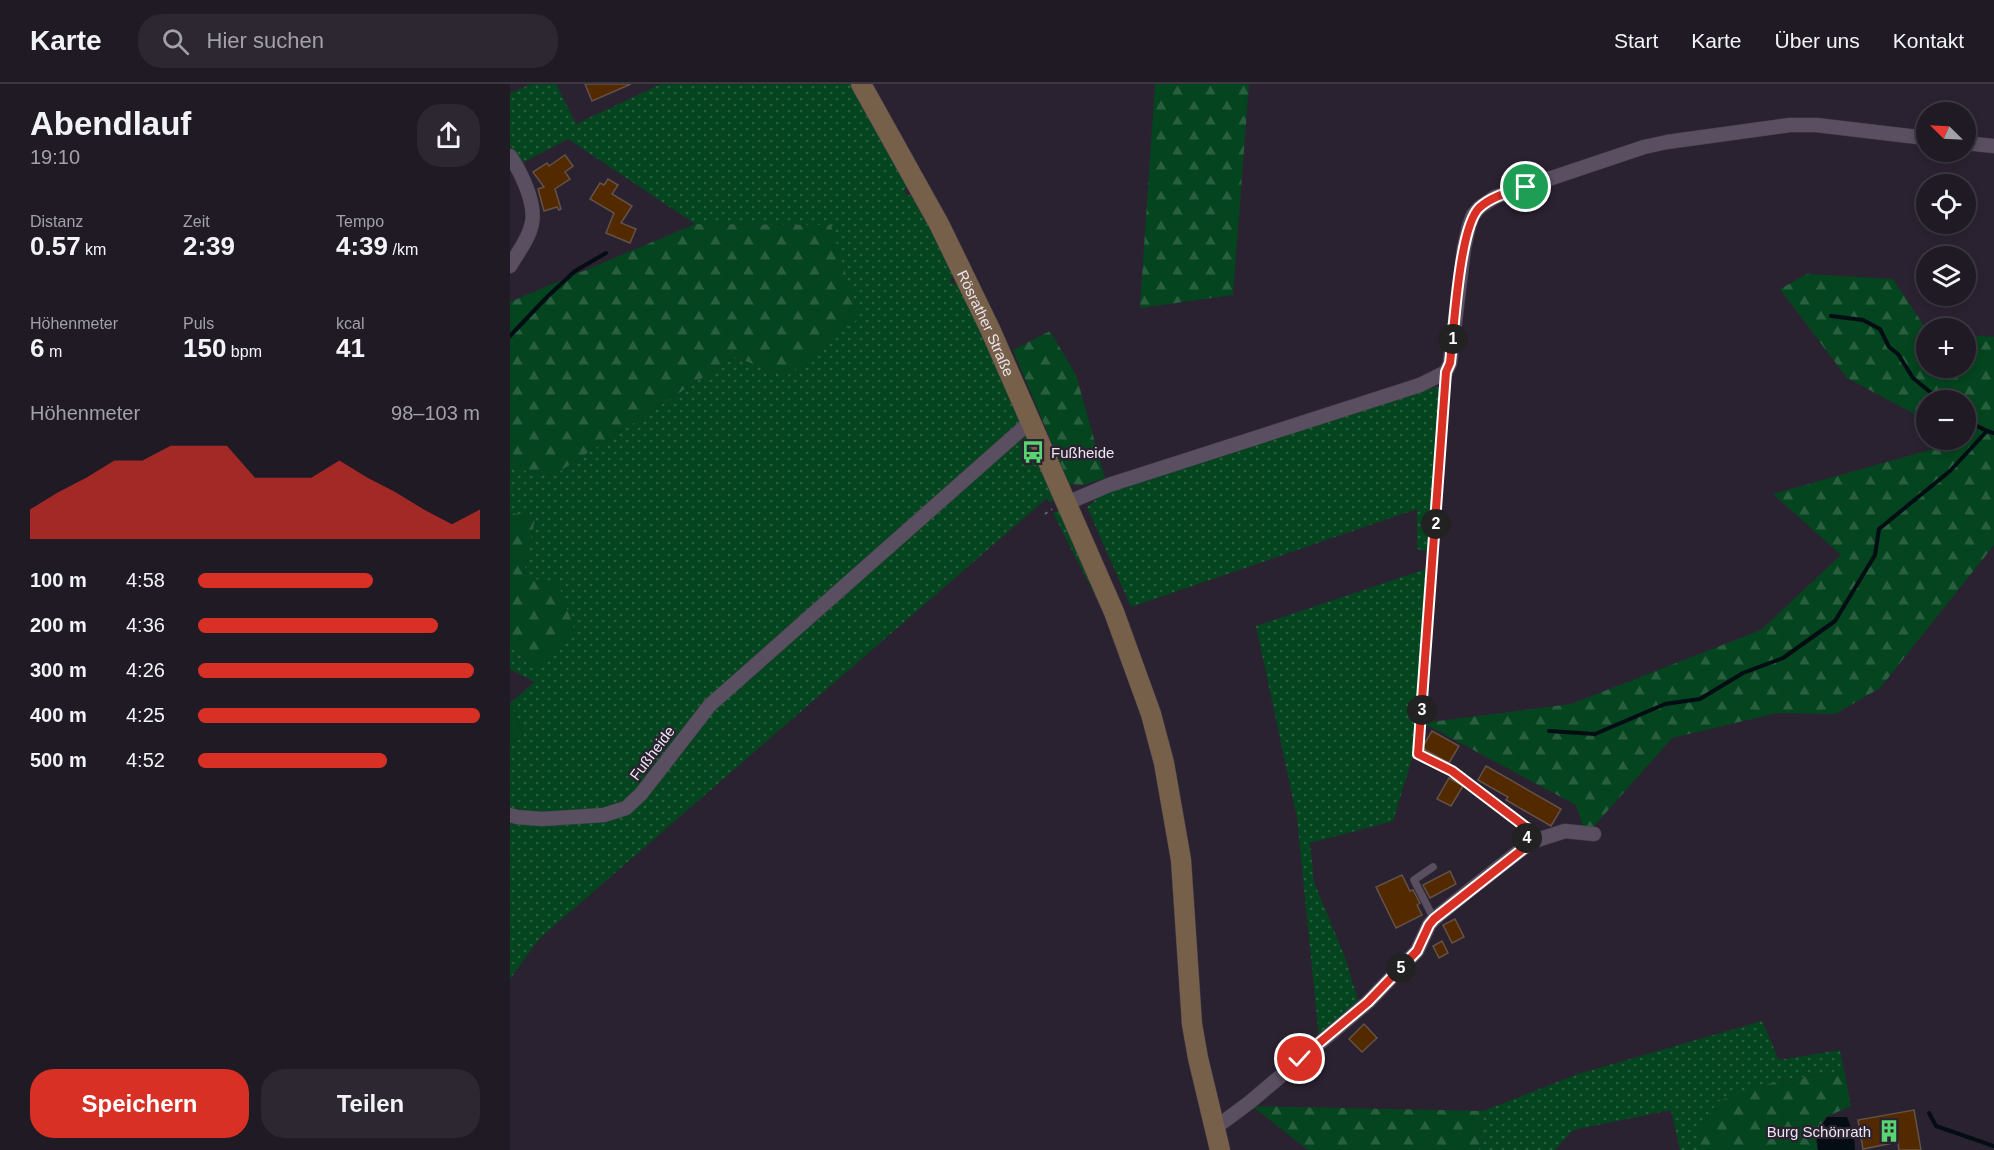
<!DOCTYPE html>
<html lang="de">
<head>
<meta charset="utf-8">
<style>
  body { margin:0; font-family:Arial,sans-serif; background:#2d2732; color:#f1f3f6; height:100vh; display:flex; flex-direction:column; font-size:22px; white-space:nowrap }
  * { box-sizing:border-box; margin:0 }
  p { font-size:20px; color:#a2a1a7 }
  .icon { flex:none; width:33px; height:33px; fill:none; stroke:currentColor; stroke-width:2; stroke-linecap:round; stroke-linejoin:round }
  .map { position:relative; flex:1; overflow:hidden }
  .details { display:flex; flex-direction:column; background:#201a25; width:510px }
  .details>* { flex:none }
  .needle { width:39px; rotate:294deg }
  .buttons { position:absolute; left:1406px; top:18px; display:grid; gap:12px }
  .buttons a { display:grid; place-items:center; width:60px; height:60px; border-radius:50%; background:#201a25; box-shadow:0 3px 9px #0003,0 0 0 2px #3d3842; font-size:30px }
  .pin { position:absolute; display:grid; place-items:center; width:51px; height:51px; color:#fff; margin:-26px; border:3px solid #fff; border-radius:50%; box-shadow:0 2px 6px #0007 }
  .km { position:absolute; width:30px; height:30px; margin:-15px; border-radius:50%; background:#222; color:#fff; font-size:16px; line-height:30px; text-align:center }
  .round { display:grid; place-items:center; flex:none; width:63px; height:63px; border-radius:24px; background:#2d2732 }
  .summary { display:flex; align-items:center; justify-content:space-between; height:102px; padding:0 30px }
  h1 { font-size:33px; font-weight:700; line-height:45px }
  .figures { display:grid; grid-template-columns:repeat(3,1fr); gap:9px; height:102px; padding:6px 30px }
  .figures div { display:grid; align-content:center }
  .figures b { font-size:26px; font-weight:700 }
  .figures small { font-size:16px; font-weight:400 }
  .figures p { font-size:16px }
  .chart { height:168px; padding:12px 30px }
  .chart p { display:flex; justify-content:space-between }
  .chart svg { width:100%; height:108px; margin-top:6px; fill:#d93025; opacity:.7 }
  .action { display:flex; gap:12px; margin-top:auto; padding:12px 30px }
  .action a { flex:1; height:69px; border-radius:24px; background:#d93025; color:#fff; font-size:24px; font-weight:700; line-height:69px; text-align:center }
  .action a+a { background:#2d2732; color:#f1f3f6 }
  ul { padding:0 30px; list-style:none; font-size:20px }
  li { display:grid; grid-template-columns:96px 72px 1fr; align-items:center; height:45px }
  li i { height:15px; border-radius:8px; background:#d93025 }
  header { display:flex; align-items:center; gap:36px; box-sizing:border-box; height:84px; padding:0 30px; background:#201a25; border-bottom:2px solid #3d3842 }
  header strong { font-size:28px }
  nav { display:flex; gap:33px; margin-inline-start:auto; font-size:21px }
  .search { width:420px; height:54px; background:#2d2732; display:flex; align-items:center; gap:15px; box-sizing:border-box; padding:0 21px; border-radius:24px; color:#a2a1a7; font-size:22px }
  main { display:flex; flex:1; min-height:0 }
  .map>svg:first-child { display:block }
  .grass { fill:url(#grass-dots) }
  .forest { fill:url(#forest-firs) }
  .garden { fill:#04441e }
  .water { fill:#040d13 }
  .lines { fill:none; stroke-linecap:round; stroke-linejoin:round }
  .stream { stroke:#040d13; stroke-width:4 }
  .building { fill:#532900; stroke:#635245; stroke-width:1.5 }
  .lane-casing { stroke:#483f4c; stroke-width:8 }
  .street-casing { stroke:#483f4c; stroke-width:15 }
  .secondary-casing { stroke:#483f4c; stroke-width:21 }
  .path { stroke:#6c6471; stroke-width:2; stroke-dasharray:3 4.5; stroke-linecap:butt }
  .lane { stroke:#594f60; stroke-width:7 }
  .street { stroke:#594f60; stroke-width:14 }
  .secondary { stroke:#766049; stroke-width:20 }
  .route-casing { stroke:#fff; stroke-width:12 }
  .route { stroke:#d93025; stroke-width:8 }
  .labels { text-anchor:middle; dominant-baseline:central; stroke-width:4.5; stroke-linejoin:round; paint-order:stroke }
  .street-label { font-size:15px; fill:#ece5ef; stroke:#2b2231 }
  .poi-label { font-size:15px; fill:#ece5ef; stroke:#2b2231; text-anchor:start }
</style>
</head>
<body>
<header>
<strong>Karte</strong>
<div class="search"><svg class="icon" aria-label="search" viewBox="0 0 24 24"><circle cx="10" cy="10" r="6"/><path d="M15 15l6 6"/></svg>Hier suchen</div>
<nav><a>Start</a><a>Karte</a><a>Über uns</a><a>Kontakt</a></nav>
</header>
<main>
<section class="details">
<div class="summary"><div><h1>Abendlauf</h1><p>19:10</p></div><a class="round"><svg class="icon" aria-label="share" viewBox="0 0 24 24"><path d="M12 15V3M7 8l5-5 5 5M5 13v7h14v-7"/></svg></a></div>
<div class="figures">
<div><p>Distanz</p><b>0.57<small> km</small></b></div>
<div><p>Zeit</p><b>2:39</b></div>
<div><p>Tempo</p><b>4:39<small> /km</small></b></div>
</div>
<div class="figures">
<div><p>Höhenmeter</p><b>6<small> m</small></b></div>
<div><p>Puls</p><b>150<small> bpm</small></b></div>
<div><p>kcal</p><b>41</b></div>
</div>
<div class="chart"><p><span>Höhenmeter</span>98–103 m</p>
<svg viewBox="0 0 160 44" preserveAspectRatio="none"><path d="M0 44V32L10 25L20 19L30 12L40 12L50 6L60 6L70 6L80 19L90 19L100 19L110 12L120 19L130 25L140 32L150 38L160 32V44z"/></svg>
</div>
<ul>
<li><b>100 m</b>4:58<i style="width:62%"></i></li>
<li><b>200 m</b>4:36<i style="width:85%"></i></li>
<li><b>300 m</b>4:26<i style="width:98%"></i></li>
<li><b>400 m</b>4:25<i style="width:100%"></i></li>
<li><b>500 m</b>4:52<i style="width:67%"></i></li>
</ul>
<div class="action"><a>Speichern</a><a>Teilen</a></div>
</section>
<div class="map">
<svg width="1484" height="1066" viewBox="0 0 1484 1066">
  <defs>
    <pattern id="grass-dots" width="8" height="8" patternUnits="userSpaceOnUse" patternTransform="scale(1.5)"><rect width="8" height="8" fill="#04441e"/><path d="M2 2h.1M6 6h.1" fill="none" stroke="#295f3f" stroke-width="1.8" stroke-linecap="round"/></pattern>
    <pattern id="forest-firs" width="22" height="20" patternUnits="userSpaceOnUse" patternTransform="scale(1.5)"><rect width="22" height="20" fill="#04441e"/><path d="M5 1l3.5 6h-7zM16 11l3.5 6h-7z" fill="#295f3f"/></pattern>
  </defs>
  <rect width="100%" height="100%" fill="#2b2231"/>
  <g class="grass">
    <path d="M22 0H46L66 40 151 0H342L400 101 394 106 397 112 405 109 446 189 440 197 442 200 451 199 511 334 505 345 197 619 121 717 91 728 12 729 0 725V661L14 651 0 619 25 598 0 585V563L29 582 13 493 25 435 0 428V384L44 391 224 273 277 292 321 141 185 140 58 55 12 79 0 62V9Z"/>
    <path d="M932 303 921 468 907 465V425L621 523 577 423 591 411 910 305Z"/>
    <path d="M517 345 549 413 540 419 537 414 30 854 0 895V736L26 739 111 733 141 709 188 642 252 578Z"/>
    <path d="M553 424 596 533 543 429Z"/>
    <path d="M919 484 905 635 913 639 883 737 800 759 804 798 835 873 849 920 809 954 787 734 746 542Z"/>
    <path d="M1252 937 1269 976 1330 966 1334 986 1246 1002 1187 1051V1066H1170L1161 1026 1063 1046 1045 1066H969L973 1027 1068 990Z"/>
  </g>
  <g class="forest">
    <path d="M645 0H739L723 211 630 224Z"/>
    <path d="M185 140 321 141 349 234 277 292 224 273 44 391 0 384V218Z"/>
    <path d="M1297 190 1383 195 1416 245V284H1455V251L1484 253V461L1370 604 1325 630 1267 629 1162 654 1076 751 1066 721 913 639 1061 620 1251 546 1331 471 1263 410 1455 356V316H1416V336L1337 294 1270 205Z"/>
    <path d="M540 247 566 291 595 394 573 401 559 400 503 266Z"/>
    <path d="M0 428 25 435 13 493 48 499 65 548 29 583 0 563Z"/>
    <path d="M1334 986 1341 1022 1316 1033 1305 1050 1308 1066H1187V1051L1207 1018 1246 1002Z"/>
    <path d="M742 1022 973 1027 969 1066H798Z"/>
  </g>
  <path class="garden" d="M0 619 14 651 0 661Z"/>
  <path class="water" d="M1317 1033H1337L1344 1051 1345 1066H1308L1306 1050Z"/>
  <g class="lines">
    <g class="stream">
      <path d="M1321 232 1353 236 1370 245 1379 263 1388 270 1403 294 1430 316"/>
      <path d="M0 252 37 213 65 187 96 169"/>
      <path d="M1455 336 1477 347"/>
      <path d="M1039 647 1085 650 1155 620 1190 615 1233 589 1273 574 1325 537 1365 471 1369 445 1440 387 1477 347 1484 349"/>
      <path d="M1419 1029 1426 1042 1484 1062"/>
    </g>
  </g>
  <g class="building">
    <path d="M75 0H121L82 17Z"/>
    <path d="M55 71 63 82 55 88 60 95 45 105 51 125 49 126 47 123 34 127 28 105 34 103 23 88 37 79 39 82Z"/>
    <path d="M98 95 108 101 102 110 122 122 111 139 126 145 120 159 96 149 104 129 80 115 90 99 94 101Z"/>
    <path d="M922 647 949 662 939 679 912 664Z"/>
    <path d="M976 682 1051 725 1041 742 996 716 998 713 968 696Z"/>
    <path d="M939 694 953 702 941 722 927 715Z"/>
    <path d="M940 787 946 800 920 814 913 801Z"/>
    <path d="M892 791 900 807 903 806 910 819 907 821 912 831 886 844 866 803Z"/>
    <path d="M945 835 954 853 942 859 933 841Z"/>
    <path d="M932 857 938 869 929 874 923 862Z"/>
    <path d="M854 940 867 954 852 968 839 955Z"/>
    <path d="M1404 1026 1411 1066H1389L1388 1058 1353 1065 1348 1036Z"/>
  </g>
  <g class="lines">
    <g class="lane-casing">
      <g id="lane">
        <path d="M908 670 942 687 1017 744 1018 761"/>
        <path d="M923 783 904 796 924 835"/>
      </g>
    </g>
    <g class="street-casing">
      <g id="street">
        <path d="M1455 59 1484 62"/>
        <path d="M0 72C11 88 26 119 22 139 19 155 8 168 0 182"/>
        <path d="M557 419 599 401 910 301 936 288 940 279 954 164 959 142 963 131 970 123 985 113 1134 63 1157 58 1280 41H1306L1416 54"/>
        <path d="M0 731 7 733 32 735 94 731 116 724 131 710 200 621 521 337"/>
        <path d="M705 1044 740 1018 858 918 907 867 919 841 924 835 961 805 1021 758 1055 747 1084 750"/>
      </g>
    </g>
    <g class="secondary-casing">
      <g id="secondary">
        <path id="s1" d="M351 0 429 140 480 245 604 528 641 630 654 679 671 776 682 940 688 974 710 1066"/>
      </g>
    </g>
    <g class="path">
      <path d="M535 430 542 425"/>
      <path d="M909 662 935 303"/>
    </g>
    <use href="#lane" class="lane"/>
    <use href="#street" class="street"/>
    <use href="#secondary" class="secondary"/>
  </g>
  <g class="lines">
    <g class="route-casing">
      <path id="route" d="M790 975 858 918 907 867 919 841 924 835 1018 761 1017 744 942 687 908 670 936 288 940 279C944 247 949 144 969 124 982 112 1000 108 1016 103"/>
    </g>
    <use href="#route" class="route"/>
  </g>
  <defs>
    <g id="bus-bare" transform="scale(1.8)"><path d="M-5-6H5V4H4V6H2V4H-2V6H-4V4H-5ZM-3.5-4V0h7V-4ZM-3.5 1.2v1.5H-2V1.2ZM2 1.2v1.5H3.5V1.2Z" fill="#58d570" stroke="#2b2231" stroke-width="2.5" paint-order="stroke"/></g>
    <g id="building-bare" transform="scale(1.8)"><path d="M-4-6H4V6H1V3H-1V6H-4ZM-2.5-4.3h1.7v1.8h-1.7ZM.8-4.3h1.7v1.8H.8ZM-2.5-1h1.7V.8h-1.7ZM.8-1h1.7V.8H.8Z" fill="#58d570" stroke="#2b2231" stroke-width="2.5" paint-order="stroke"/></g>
  </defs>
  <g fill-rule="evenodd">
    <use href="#bus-bare" x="523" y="368"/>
    <use href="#building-bare" x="1379" y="1047"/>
  </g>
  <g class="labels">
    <g class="street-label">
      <text stroke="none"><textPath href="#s1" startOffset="270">Rösrather Straße</textPath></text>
      <text transform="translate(142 669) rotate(-53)">Fußheide</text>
    </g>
    <g class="poi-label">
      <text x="541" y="368">Fußheide</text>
      <text x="1361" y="1047" text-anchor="end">Burg Schönrath</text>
    </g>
  </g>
</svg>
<div class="buttons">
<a><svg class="needle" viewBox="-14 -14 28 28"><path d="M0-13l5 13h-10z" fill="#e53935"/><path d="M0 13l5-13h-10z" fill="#a2a1a7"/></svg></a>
<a><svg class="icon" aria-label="locate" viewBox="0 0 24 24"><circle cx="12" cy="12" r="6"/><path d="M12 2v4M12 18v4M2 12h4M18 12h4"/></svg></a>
<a><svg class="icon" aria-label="layers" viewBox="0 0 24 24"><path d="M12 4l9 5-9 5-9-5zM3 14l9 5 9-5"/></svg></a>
<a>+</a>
<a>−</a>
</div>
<div class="pin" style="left:1016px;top:103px;background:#1e9e55"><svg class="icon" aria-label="arrive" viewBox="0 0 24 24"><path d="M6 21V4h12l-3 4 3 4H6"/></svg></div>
<div class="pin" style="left:790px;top:975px;background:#d93025"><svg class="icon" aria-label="check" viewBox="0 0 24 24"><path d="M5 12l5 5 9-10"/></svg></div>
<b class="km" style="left:943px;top:255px">1</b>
<b class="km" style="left:926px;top:440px">2</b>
<b class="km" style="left:912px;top:626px">3</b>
<b class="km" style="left:1017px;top:754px">4</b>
<b class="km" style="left:891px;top:884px">5</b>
</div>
</main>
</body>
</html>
